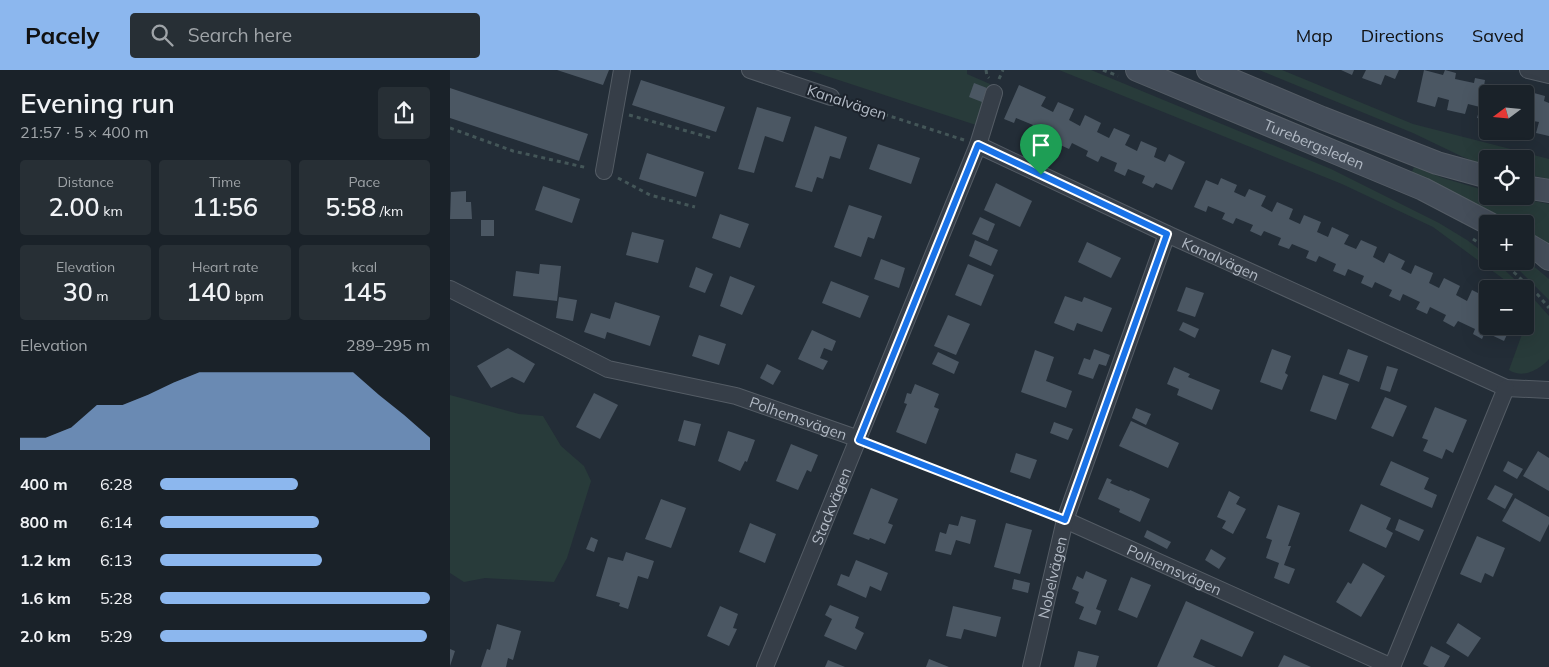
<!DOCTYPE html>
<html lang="en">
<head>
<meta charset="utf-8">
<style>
  body { margin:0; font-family:Mulish,sans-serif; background:#272f35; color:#f1f3f6; height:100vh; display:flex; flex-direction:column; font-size:19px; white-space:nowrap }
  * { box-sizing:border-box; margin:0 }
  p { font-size:16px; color:#9fa4a8 }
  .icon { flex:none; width:28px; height:28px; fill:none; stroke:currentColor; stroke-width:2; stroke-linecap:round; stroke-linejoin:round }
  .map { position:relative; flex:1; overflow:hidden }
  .sheet { display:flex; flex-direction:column; background:#1a2229; width:450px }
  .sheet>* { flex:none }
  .needle { width:32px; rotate:254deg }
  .buttons { position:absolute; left:1029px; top:15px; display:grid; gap:10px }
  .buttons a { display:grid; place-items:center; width:55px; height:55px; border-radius:5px; background:#1a2229; box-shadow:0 5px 20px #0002,0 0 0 1px #383f46; font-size:25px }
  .pin { position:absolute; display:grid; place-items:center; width:42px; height:42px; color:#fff; margin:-51px -21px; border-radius:50% 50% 50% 0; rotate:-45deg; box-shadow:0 0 5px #0007 }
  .pin .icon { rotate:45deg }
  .round { display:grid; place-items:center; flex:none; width:52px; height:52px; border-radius:5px; background:#272f35 }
  .head { display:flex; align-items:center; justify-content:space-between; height:85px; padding:0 20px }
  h1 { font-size:28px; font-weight:600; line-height:38px }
  .figures { display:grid; grid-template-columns:repeat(3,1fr); gap:8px; height:85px; padding:5px 20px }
  .figures div { display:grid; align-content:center; border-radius:5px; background:#272f35; text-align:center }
  .figures b { font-size:25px; font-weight:600 }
  .figures small { font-size:14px; font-weight:400 }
  .figures p { font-size:14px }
  .chart { height:140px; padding:10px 20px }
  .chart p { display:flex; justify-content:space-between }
  .chart svg { width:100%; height:90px; margin-top:5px; fill:#8cb7ee; opacity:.7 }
  ul { padding:0 20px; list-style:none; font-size:16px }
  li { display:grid; grid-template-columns:80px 60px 1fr; align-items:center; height:38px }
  li i { height:12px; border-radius:6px; background:#8cb7ee }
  header { display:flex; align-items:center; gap:30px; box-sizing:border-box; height:70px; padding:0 25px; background:#8cb7ee; color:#111 }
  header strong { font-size:24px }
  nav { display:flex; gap:28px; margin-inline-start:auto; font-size:18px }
  .search { width:350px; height:45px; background:#272f35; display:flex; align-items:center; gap:12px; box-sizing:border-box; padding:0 18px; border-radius:5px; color:#9fa4a8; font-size:19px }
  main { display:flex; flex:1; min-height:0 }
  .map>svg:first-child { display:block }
  .green { fill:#283b3a }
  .building { fill:#4b5763 }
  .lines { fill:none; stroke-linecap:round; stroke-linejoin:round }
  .street-casing { stroke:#545c65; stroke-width:18 }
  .secondary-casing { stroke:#545c65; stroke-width:24 }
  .path { stroke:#445658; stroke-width:3; stroke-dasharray:4 4; stroke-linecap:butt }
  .street { stroke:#363e48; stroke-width:16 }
  .secondary { stroke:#454e5a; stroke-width:22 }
  .route-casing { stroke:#fff; stroke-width:10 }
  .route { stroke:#1a73e8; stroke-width:6 }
  .labels { text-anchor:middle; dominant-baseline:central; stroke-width:4; stroke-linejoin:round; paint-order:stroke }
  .street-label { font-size:15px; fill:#b1b9c4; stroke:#1c232c }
</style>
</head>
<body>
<header>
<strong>Pacely</strong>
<div class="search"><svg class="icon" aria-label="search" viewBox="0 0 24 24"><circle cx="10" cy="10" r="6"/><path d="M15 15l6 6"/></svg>Search here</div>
<nav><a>Map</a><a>Directions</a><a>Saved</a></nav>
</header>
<main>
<section class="sheet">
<div class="head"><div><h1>Evening run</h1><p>21:57 · 5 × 400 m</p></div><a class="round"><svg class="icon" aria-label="share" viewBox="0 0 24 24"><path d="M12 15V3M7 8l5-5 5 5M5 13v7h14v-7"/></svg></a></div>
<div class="figures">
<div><p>Distance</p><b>2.00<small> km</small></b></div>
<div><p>Time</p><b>11:56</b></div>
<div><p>Pace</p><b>5:58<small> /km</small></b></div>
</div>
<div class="figures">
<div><p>Elevation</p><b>30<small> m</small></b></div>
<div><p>Heart rate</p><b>140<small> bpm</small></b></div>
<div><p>kcal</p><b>145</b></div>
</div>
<div class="chart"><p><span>Elevation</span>289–295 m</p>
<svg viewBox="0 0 160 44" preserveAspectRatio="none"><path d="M0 44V38L10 38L20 33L30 22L40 22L50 17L60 11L70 6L80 6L90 6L100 6L110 6L120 6L130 6L140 17L150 27L160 38V44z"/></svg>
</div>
<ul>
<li><b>400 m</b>6:28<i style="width:51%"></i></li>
<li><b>800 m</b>6:14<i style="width:59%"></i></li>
<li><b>1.2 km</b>6:13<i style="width:60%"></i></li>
<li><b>1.6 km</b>5:28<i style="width:100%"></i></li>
<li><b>2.0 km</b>5:29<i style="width:99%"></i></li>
</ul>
</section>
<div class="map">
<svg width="1099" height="597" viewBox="0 0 1099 597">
  <rect width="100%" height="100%" fill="#232d37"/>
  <g class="green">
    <path d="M358 0H517V4L540 14 526 55Z"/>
    <path d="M609 0H641L881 99 989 153 1017 170 1037 185 1038 191 1046 192 1075 219H1067L983 157 892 114Z"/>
    <path d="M809 0H832L963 54 1099 89V109L1075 104V89H1038L1037 96H1036L1013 87 963 63Z"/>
    <path d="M964 97 993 108 1037 121 1038 126H1059L1099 134V178L1075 162V154H1063L961 104Z"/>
    <path d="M1075 189 1099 209V230L1060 191H1075Z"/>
    <path d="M1075 219 1099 246V289C1089 300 1073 309 1059 300L1084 231 1075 225Z"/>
    <path d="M0 325 69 344 93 346 111 376 134 396 141 411 117 488 104 512 35 508 14 512 0 503Z"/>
  </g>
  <g class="building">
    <path d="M107 0H159L153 15Z"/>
    <path d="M891 0H904L902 5Z"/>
    <path d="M916 0H949L945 9 935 5 931 15 912 8Z"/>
    <path d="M974 0 993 5 995 0 1006 3 1005 9 1024 13 1025 8 1035 10 1034 16 1053 21 1055 16 1065 18 1064 24H1038V50L1027 48 1030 37 1018 34 1015 44 997 40 999 30 988 27 985 37 967 32Z"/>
    <path d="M191 10 275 37 266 62 182 35Z"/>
    <path d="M524 13 537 18 532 32 519 27Z"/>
    <path d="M569 15 596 27 591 36 603 42 608 32 624 39 619 50 630 56 635 45 651 53 647 62 659 68 664 58 680 65 675 75 687 81 691 71 707 78 704 87 715 92 719 84 735 92 722 120 706 113 703 118 692 113 695 106 678 99 675 106 664 101 667 93 651 86 648 92 636 86 638 81 622 73 619 79 608 74 611 68 595 60 592 67 580 61 583 55 566 48 564 53 554 49Z"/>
    <path d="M0 18 138 64 129 91 0 48Z"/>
    <path d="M1084 23 1095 26 1094 31 1099 33V66L1086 63 1089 52 1077 50 1075 54V26L1083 28Z"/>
    <path d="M307 37 341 47 333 72 315 66 304 103 288 99Z"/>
    <path d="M365 56 397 67 390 89 380 86 373 109 367 107 362 122 345 117Z"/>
    <path d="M428 74 470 88 461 114 419 99Z"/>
    <path d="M197 83 254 102 246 127 189 109Z"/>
    <path d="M771 108 787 115 784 122 795 127 799 119 816 126 811 136 822 142 827 132 843 139 839 149 850 154 854 145 871 152 867 162 878 167 882 157 899 165 894 174 906 179 911 170 927 177 923 187 934 193 939 183 955 191 951 199 961 204 965 195 983 203 979 213 989 218 994 208 1010 216 1006 225 1017 231 1022 220 1038 228V234L1036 238H1038V256H1061L1054 271 1035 262 1032 269 1023 264 1025 259 1008 251 1004 257 993 251 996 245 980 237 977 244 966 239 970 232 953 224 950 231 939 226 942 220 925 212 922 218 911 213 914 206 898 199 895 206 883 201 886 194 869 186 866 192 856 188 859 181 842 174 839 179 828 175 831 168 814 161 811 166 800 161 803 155 786 148 783 154 772 149 775 143 758 136 756 142 744 137 756 110 768 115Z"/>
    <path d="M546 113 582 131 570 157 534 140Z"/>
    <path d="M93 116 130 129 122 153 85 140Z"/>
    <path d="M16 121V132H21L22 149H0L1 122Z"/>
    <path d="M399 135 432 146 424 169 418 167 411 187 384 177Z"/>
    <path d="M270 144 299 154 290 178 262 168Z"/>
    <path d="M530 147 545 154 538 171 522 164Z"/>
    <rect x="31" y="150" width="13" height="16"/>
    <path d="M182 162 214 170 208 193 176 185Z"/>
    <path d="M525 170 548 180 541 196 519 186Z"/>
    <path d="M637 172 671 188 661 208 628 192Z"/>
    <path d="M431 189 455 198 449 218 424 209Z"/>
    <path d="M90 194 111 196 107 231 63 226 66 201 89 204Z"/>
    <path d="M518 194 544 205 531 236 505 225Z"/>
    <path d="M246 197 263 204 255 223 239 217Z"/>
    <path d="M280 206 305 216 292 245 270 236Z"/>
    <path d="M381 211 419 226 410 248 372 233Z"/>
    <path d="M736 217 754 223 745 247 727 241Z"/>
    <path d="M615 226 632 232 634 227 662 238 652 262 627 253 624 261 604 253Z"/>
    <path d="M109 227 127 230 123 251 106 248Z"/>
    <path d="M165 232 210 246 200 276 157 262 155 269 134 262 141 243 160 249Z"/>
    <path d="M498 245 520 254 506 285 484 276Z"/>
    <path d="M733 252 749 259 745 268 729 260Z"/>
    <path d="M362 260 386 271 382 281 374 278 370 288 378 291 373 300 348 289Z"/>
    <path d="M249 265 276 274 269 295 242 286Z"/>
    <path d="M58 278 85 294 74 313 62 307 41 318 27 296Z"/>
    <path d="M644 279 660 285 656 296 649 294 643 309 628 304 634 288 640 290Z"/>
    <path d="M822 279 841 286 835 303 838 305 832 320 810 312Z"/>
    <path d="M898 279 918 286 909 312 889 304Z"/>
    <path d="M585 280 604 287 596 311 622 321 616 338 571 322Z"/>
    <path d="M488 282 509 292 504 304 482 294Z"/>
    <path d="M317 294 331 301 323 315 310 308Z"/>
    <path d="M937 296 948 299 940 322 930 319Z"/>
    <path d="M724 297 740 304 738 307 770 320 762 340 727 325 729 319 717 314Z"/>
    <path d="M873 305 899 314 886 350 860 341Z"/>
    <path d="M465 314 489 324 484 337 489 339 476 374 446 362 457 334 454 333 457 323 461 324Z"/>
    <path d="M144 323 168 335 150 369 126 357Z"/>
    <path d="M935 327 957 336 943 367 921 358Z"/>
    <path d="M985 337 1017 350 1003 383 996 379 992 389 973 381 978 370 972 368Z"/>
    <path d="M686 338 701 344 696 355 682 348Z"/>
    <path d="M234 350 251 354 245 376 228 371Z"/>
    <path d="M681 351 729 373 718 398 669 376Z"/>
    <path d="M604 352 623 359 618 370 600 363Z"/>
    <path d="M278 361 305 370 297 392 295 391 290 401 268 391Z"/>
    <path d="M341 374 368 385 361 402 357 400 348 420 326 411Z"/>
    <path d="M1088 381 1099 388V421L1073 406Z"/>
    <path d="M566 383 587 390 580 409 560 402Z"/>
    <path d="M941 391 979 408 974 419 987 425 982 438 930 415Z"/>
    <path d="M1058 391 1073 399 1067 409 1053 401Z"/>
    <path d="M657 408 662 410 660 413 679 421 680 420 700 429 690 452 669 442 670 439 648 429Z"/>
    <path d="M1045 415 1063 424 1055 439 1037 429Z"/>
    <path d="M421 418 448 429 438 453 443 455 435 474 420 468 419 470 403 464Z"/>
    <path d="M779 421 790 427 786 434 796 439 783 464 772 458 776 451 767 447Z"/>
    <path d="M1065 428 1099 447V454L1090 472 1052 451Z"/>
    <path d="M211 429 236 438 221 478 195 469Z"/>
    <path d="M911 434 941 448 936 459 943 463 936 478 899 461Z"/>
    <path d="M828 435 850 443 838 476H841L834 495 845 499 839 514 824 508 829 493 816 488 822 470 816 468Z"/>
    <path d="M511 446 526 450 520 474 506 470 501 485 485 481 490 462 496 464 499 454 508 456Z"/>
    <path d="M949 449 974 460 969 471 945 460Z"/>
    <path d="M300 453 326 464 315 493 289 482Z"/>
    <path d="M556 453 582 460 570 504 544 497Z"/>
    <path d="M697 460 721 472 717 479 694 467Z"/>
    <path d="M1027 466 1055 478 1043 507 1035 503 1031 513 1010 504Z"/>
    <path d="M141 467 148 470 144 482 136 479Z"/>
    <path d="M761 479 776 488 769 499 755 490Z"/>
    <path d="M176 482 204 491 198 509 188 506 178 539 169 536 170 533 146 526 158 487 173 491Z"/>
    <path d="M406 490 438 503 431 521 420 516 416 528 387 515 391 504 399 507Z"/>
    <path d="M913 493 935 506 911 547 886 532 898 512 901 514Z"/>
    <path d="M636 501 657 510 646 539 651 541 646 555 629 549 634 537 625 533 629 522 622 519 627 506 633 509Z"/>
    <path d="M681 507 701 515 687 548 668 540Z"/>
    <path d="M564 509 580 513 578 523 562 519Z"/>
    <path d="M736 531 804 562 792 587 751 569 743 587 766 597H707Z"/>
    <path d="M380 535 409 547 405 558 414 563 406 580 374 566 382 549 375 545Z"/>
    <path d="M270 536 288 544 283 558 287 559 279 576 257 566Z"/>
    <path d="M503 536 551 547 546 567 514 559 511 569 496 566Z"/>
    <path d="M1008 553 1031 568 1018 587 996 573Z"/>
    <path d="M47 554 71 561 63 590 58 588 56 597H31L37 579 40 580Z"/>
    <path d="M981 576 1000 586 994 597H979L973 594Z"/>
    <path d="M0 579 5 581 0 596Z"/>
    <path d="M628 581 649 586 646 597H624Z"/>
    <path d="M834 585 861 597H828Z"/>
    <path d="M479 589 499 597H476Z"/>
    <path d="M378 590 395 597H375Z"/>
  </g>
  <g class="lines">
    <g class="street-casing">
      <g id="street">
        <path d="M300 0 381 27"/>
        <path d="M1078 0 1099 5"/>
        <path id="s1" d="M528 75 717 164 1056 318 1099 320"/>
        <path d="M154 101 172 0"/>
        <path id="s2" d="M0 219 158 299 286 326 409 369"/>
        <path id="s3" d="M615 450 942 597"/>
        <path id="s4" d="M315 597 528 75 544 23"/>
        <path id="s5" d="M581 597 615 450 717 164"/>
        <path d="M942 597 1056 318"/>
      </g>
    </g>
    <g class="secondary-casing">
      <g id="secondary">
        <path id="s6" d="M687 0 973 119 1040 154"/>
        <path d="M758 0 872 48 987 93 1038 107"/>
        <path d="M1075 117 1099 121"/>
        <path d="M1075 173 1092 183 1099 189"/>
      </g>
    </g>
    <g class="path">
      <path d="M536 0 537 6 539 8"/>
      <path d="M653 0 668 6"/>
      <path d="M549 9 553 0"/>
      <path d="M396 32 514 70"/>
      <path d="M179 45 262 68"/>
      <path d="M0 58 63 81 138 98"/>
      <path d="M168 108 200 125 245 137"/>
      <path d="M1023 169 1038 179"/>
      <path d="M1052 191 1088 225 1099 238"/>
      <path d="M422 375 600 444"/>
    </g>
    <use href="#street" class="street"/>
    <use href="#secondary" class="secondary"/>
  </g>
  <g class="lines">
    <g class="route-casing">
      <path id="route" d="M528 75 717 164 615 450 409 370Z"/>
    </g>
    <use href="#route" class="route"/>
  </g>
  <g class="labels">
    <g class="street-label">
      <text transform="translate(397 32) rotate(18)">Kanalvägen</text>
      <text stroke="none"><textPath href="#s6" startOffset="192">Turebergsleden</textPath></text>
      <text stroke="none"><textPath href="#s1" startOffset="268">Kanalvägen</textPath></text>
      <text stroke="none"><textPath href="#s2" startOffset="374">Polhemsvägen</textPath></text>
      <text stroke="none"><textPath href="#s4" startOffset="174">Stackvägen</textPath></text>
      <text stroke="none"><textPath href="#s3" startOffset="120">Polhemsvägen</textPath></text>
      <text stroke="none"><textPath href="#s5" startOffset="92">Nobelvägen</textPath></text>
    </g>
  </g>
</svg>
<div class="buttons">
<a><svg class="needle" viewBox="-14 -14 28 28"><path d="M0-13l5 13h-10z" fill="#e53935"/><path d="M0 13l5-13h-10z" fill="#9fa4a8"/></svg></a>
<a><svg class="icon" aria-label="locate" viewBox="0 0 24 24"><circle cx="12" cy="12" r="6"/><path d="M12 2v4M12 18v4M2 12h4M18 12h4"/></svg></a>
<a>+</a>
<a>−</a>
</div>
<div class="pin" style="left:591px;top:105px;background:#1e9e55"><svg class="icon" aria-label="arrive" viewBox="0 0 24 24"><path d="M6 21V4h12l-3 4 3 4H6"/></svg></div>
</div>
</main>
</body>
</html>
